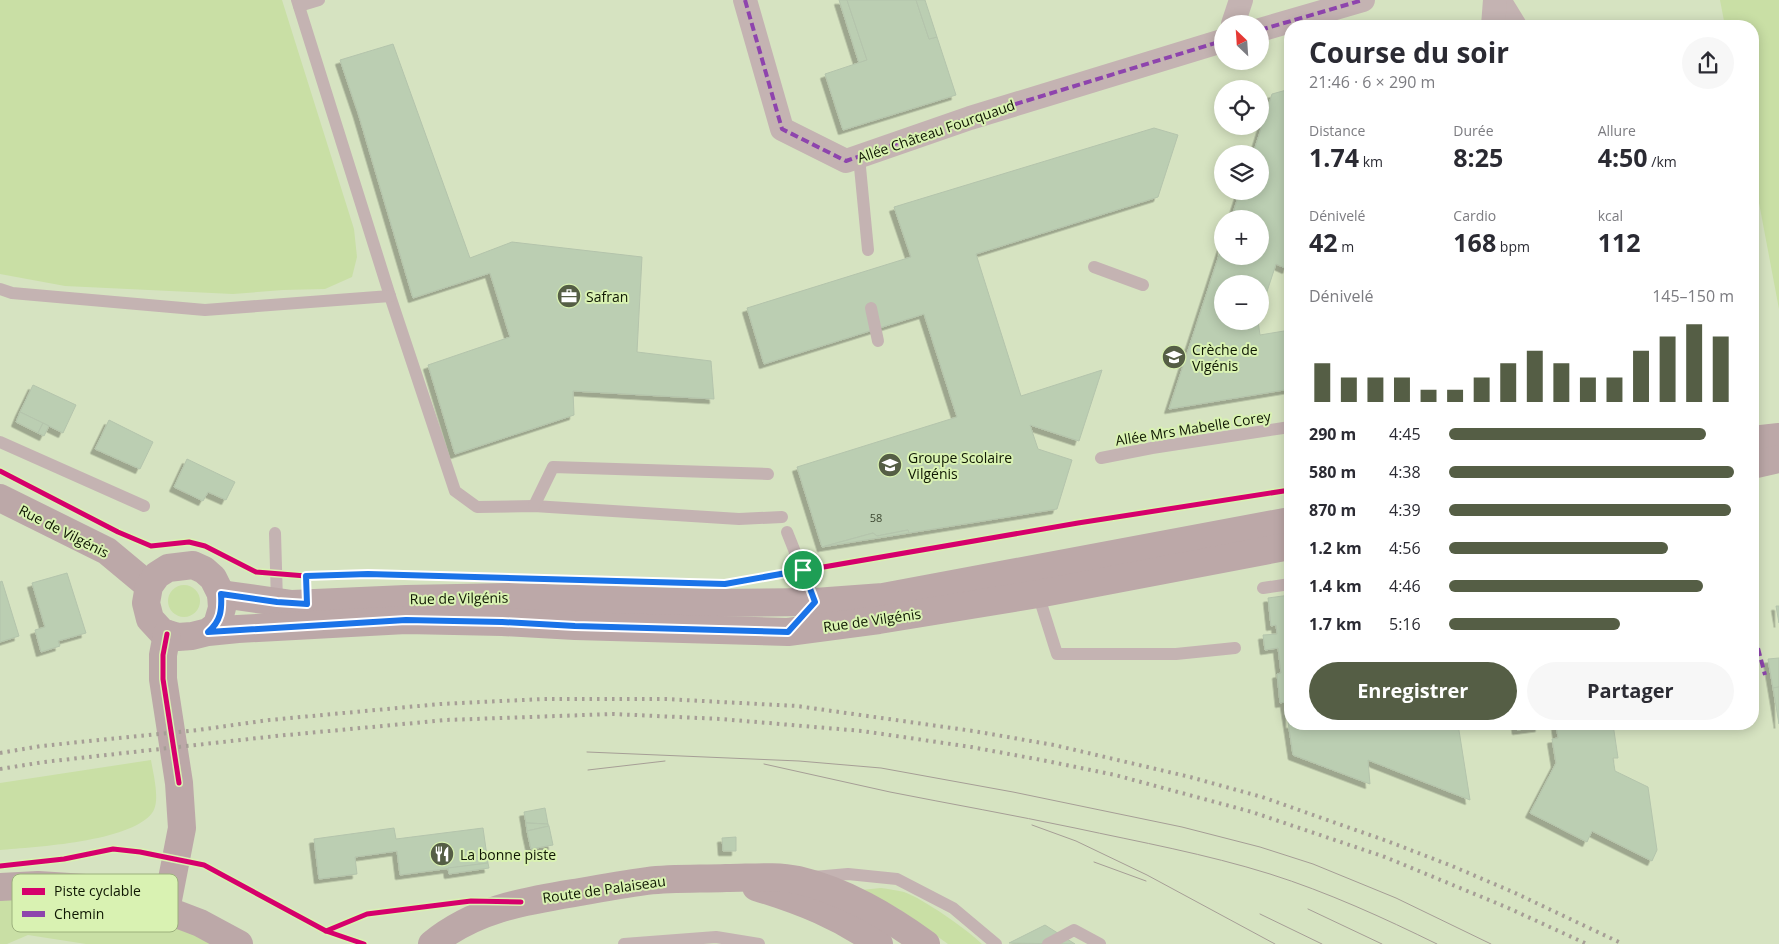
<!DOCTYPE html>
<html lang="fr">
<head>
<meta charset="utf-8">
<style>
  body { margin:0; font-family:"Open Sans",sans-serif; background:#f7f7f7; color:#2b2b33; height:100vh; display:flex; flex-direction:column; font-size:19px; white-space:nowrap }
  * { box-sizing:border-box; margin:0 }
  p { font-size:16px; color:#7c7c81 }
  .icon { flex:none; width:28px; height:28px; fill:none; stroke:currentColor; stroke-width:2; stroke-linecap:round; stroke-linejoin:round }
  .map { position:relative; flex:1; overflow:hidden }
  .panel { position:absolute; left:1284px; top:20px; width:475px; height:710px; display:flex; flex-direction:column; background:#fff; border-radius:20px; box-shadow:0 2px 12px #0003 }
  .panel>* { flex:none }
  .needle { width:32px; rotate:335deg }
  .fabs { position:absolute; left:1214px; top:15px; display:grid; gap:10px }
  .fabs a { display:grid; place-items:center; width:55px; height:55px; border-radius:50%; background:#fff; box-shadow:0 2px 12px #0003; font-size:25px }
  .pin { position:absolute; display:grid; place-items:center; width:42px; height:42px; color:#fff; margin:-21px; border:2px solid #fff; border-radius:50%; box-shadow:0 1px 5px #0007 }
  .round { display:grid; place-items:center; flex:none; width:52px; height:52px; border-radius:26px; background:#f7f7f7 }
  .overview { display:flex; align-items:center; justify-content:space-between; height:85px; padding:0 25px }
  h1 { font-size:28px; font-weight:700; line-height:38px }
  .stats { display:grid; grid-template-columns:repeat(3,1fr); gap:8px; height:85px; padding:5px 25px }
  .stats div { display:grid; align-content:center }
  .stats b { font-size:25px; font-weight:700 }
  .stats small { font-size:14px; font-weight:400 }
  .stats p { font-size:14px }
  .chart { height:140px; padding:10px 25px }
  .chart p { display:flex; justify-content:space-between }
  .chart svg { width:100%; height:90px; margin-top:5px; stroke:#555e45; stroke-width:6 }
  .action { display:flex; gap:10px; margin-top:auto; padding:10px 25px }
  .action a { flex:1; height:58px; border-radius:30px; background:#555e45; color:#fff; font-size:20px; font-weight:700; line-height:58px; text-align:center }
  .action a+a { background:#f7f7f7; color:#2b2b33 }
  ul { padding:0 25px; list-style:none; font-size:16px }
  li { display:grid; grid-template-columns:80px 60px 1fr; align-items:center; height:38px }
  li i { height:12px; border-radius:6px; background:#555e45 }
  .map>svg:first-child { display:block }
  .green { fill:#c9dfa5 }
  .building { fill:#bbceb2; stroke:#b4c4ac; filter:url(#shadow) }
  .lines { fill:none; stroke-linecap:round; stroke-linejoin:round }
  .lane { stroke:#c4b3b2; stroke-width:12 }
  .street { stroke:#c4b3b2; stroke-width:24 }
  .secondary { stroke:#bca8a8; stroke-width:28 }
  .tram { stroke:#a69e96; stroke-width:1 }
  .rail { stroke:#a69e96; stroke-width:4; stroke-dasharray:2.5 5; stroke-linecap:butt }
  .quiet { stroke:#8e44ad; stroke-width:4; stroke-dasharray:8 4; stroke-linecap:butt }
  .cycleway-casing { stroke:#d9f2b2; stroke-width:8 }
  .cycleway { stroke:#d6006c; stroke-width:5 }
  .route-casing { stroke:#fff; stroke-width:10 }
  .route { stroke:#1a73e8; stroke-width:6 }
  .labels { text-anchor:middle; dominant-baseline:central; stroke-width:4; stroke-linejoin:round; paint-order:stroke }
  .number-label { font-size:11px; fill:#3c4730 }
  .street-label { font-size:14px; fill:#0f1702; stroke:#d9f2b2 }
  .poi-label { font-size:14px; fill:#0f1702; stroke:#d9f2b2; text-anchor:start }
  .key { fill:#d9f2b2; stroke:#9cb07d; stroke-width:1 }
  .key-label { font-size:14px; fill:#0f1702 }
</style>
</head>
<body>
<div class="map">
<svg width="1779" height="944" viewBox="0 0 1779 944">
  <defs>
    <filter id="shadow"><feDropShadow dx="-4.5" dy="4.5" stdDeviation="0" flood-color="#0004"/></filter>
  </defs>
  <rect width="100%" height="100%" fill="#d6e3c1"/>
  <g class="green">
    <path d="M0 0H282L354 229 357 257 352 277 325 289 283 290 233 294 65 286 0 274Z"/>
    <path d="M1720 0H1779V309L1753 171 1752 26H1725Z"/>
    <circle cx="184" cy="601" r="16"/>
    <path d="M151 760C153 773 161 802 152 813 130 842 35 847 0 850V783Z"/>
    <path d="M881 888C888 889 896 890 904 892 922 898 968 930 982 944H948L899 909 861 890Z"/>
    <path d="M49 895 132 907 220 944H86L28 935 7 944H0V896Z"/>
  </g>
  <g class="building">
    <path d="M839 0H847L867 60 859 63Z"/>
    <path d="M847 0H916L929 39 937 37 956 95 843 130 825 74 867 60Z"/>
    <path d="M916 0H925L937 37 929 39Z"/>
    <path d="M393 44 470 258 512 242 642 257 637 352 711 361 714 399 573 391 574 415 455 454 428 365 510 337 490 273 413 298 358 113 340 60Z"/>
    <path d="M1290 89V260L1287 269 1276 264 1260 313V284H1222V321H1258L1260 335 1290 330V389L1169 409 1222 246V256H1260V219H1231L1240 191H1260V154H1253L1272 94Z"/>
    <path d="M1154 128 1178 135 1158 197 976 254 1021 396 1102 370 1079 441 1030 425 1038 449 1072 460 1057 509 909 533 908 530 877 536 873 533 822 547 797 467 957 417 924 314 764 364 747 308 911 257 894 207Z"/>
    <path d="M33 385 76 405 63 433 20 412Z"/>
    <path d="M20 412 43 423 38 433 16 422Z"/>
    <path d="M109 420 153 442 140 469 95 449Z"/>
    <path d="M43 423 49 426 44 436 38 433Z"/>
    <path d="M187 459 235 482 226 500 208 492 203 501 174 487Z"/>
    <path d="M908 530 909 533 822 547 873 533 877 536Z"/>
    <path d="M67 573 86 633 58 641 60 646 41 652 35 630 45 627 32 583Z"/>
    <path d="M2 581 19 636 0 642V582Z"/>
    <path d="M1290 595V724H1458L1470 800 1368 760 1370 784 1293 755 1285 702 1280 703 1277 674 1281 673 1278 648 1265 650 1263 635 1277 634 1276 625 1271 626 1268 598Z"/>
    <path d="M1776 606H1779V623Z"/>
    <path d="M1779 658V687L1773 688 1768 659Z"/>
    <path d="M1779 687V724L1773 688Z"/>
    <path d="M1516 724H1539L1540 727 1517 730Z"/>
    <path d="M1556 724H1613L1618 758H1613L1615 771 1648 787 1657 850 1652 861 1592 831 1587 842 1530 813 1556 763 1552 739 1558 738Z"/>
    <path d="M545 808 548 824 526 823 524 812Z"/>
    <path d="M526 823 548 824 549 826 527 831Z"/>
    <path d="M549 826 553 845 531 849 527 831Z"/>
    <path d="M394 828 396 839 483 828 488 863 400 875 397 851 355 857 357 874 319 879 314 839Z"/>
    <path d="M736 837V851H723L722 838Z"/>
    <path d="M488 863 489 868 449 874 448 868Z"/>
    <path d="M1045 925 1075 944 1009 943Z"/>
  </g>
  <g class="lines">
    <g class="lane">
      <path d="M297 0 390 296 455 491 477 507 534 506 739 519 782 517"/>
      <path d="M299 6 319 0"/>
      <path d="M859 157 868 250"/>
      <path d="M1094 267 1143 285"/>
      <path d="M0 289 12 293 205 310 390 296"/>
      <path d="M871 308 878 341"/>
      <path d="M0 442 144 506"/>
      <path d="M1101 458 1152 448 1290 427"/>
      <path d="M534 506 553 467 768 474"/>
      <path d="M787 532 815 602"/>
      <path d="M275 533 277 602"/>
      <path d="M1263 588 1290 584"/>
      <path d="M1038 594 1057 654H1176L1235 648"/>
      <path d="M814 877 848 874 897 879 953 908 996 944"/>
      <path d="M624 944 716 937 759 944"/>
      <path d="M1048 944 1074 930 1100 944"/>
    </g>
    <g class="street">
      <path d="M745 0 782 129 846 161 970 118 1222 41"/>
      <path d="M1499 0 1515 26"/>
      <path d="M1233 24 1241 0"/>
      <path d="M1493 26 1495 0"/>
      <path d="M1260 30 1363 0"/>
    </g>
    <g class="secondary">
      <path d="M1752 440 1779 437"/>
      <path d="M1752 465 1779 459"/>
      <path d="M0 498 107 551 149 586"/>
      <path d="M221 594 292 604 406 599 509 597 710 603 815 602 883 597 1290 521"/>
      <path d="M208 632 217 625 222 608 221 594 213 578 204 570 193 565 168 568 157 575 149 586 146 603 150 619 162 632 178 637 192 636 208 632 238 629 406 620 502 622 575 626 788 632 879 620 1038 594 1290 546"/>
      <path d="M0 887 38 885 101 889 166 910 200 923 239 944"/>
      <path d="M756 887C802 901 840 916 879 944"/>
      <path d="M166 910 182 828 179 783 163 679V655L167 634"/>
      <path d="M432 944C476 908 526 901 580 892 602 888 625 884 647 881 673 878 700 879 726 878 750 878 775 875 798 880 845 891 887 916 926 944"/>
    </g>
    <g class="tram">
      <path d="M587 752 799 761 881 768 1013 792 1182 827 1260 847 1313 864 1396 898 1491 944"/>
      <path d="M764 764C806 773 848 783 890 792 951 804 1013 815 1075 828 1140 842 1206 854 1270 874 1327 892 1384 918 1437 944"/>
      <path d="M588 770 665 761"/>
      <path d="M1032 825 1076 841 1147 875 1275 944"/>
      <path d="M1094 862 1146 881"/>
      <path d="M1308 909 1382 944"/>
      <path d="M1260 914 1322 944"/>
    </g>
    <g class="rail">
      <path d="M0 753 41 746 198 730 269 720 440 704 543 699H665L797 706 973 731 1054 745 1190 777 1262 797 1387 841 1452 866 1513 892 1623 944"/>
      <path d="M0 769 44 762 276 736 446 720 613 714 721 719 862 731 971 747 1047 761 1115 775 1252 812 1385 857 1506 907 1587 944"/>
    </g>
    <g class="quiet">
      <path d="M745 0 782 129 846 161 970 118 1222 41"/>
      <path d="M1260 30 1363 0"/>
      <path d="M1752 625 1765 675"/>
    </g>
    <g class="cycleway-casing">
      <g id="cycleway">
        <path d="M0 471 118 532 151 546 189 542 205 546 256 572 306 576 368 574 725 584 1078 523 1290 490"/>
        <path d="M167 634 163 655V679L179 783"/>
        <path d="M0 866 64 859 113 849 140 852 204 865 326 931 364 944"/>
        <path d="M326 931 367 914 471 901 521 902"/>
      </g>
    </g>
    <use href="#cycleway" class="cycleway"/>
  </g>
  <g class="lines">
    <g class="route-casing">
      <path id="route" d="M803 570 815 602 788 632 575 626 502 622 406 620 208 632C221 621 222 610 221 594L277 602 307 604 306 576 368 574 725 584Z"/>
    </g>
    <use href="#route" class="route"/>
  </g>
  <defs>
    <g id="office-disc" transform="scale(1.25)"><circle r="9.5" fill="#555e45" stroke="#d9f2b2"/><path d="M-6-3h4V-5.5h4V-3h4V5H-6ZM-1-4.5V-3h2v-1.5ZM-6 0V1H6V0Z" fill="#fff"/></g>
    <g id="school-disc" transform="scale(1.25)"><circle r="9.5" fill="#555e45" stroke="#d9f2b2"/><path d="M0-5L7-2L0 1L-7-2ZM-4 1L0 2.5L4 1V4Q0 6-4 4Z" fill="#fff"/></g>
    <g id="restaurant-disc" transform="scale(1.25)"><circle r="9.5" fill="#555e45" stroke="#d9f2b2"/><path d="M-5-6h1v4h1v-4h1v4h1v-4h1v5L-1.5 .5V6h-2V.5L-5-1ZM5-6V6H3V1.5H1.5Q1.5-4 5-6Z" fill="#fff"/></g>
  </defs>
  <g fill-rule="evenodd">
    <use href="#office-disc" x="569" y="296"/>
    <use href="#school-disc" x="1174" y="357"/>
    <use href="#school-disc" x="890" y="465"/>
    <use href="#restaurant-disc" x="442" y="854"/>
  </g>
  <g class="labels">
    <g class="number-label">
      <text x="876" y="517">58</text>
    </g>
    <g class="street-label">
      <text transform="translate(936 131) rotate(-19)">Allée Château Fourquaud</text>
      <text transform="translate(1193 428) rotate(-9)">Allée Mrs Mabelle Corey</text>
      <text transform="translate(64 531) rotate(27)">Rue de Vilgénis</text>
      <text transform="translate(459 598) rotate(-1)">Rue de Vilgénis</text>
      <text transform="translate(872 620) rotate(-8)">Rue de Vilgénis</text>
      <text transform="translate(604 889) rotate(-8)">Route de Palaiseau</text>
    </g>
    <g class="poi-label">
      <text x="586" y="296">Safran</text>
      <text x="1192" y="349">Crèche de<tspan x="1192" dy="16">Vigénis</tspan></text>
      <text x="908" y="457">Groupe Scolaire<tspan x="908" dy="16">Vilgénis</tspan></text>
      <text x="460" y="854">La bonne piste</text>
    </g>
  </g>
  <rect x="12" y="874" width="166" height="58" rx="8" class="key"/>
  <rect x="22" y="888" width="23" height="7" fill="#d6006c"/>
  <rect x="22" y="911" width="23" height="6" fill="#8e44ad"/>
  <g class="key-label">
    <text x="54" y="896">Piste cyclable</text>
    <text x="54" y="919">Chemin</text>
  </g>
</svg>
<div class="fabs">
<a><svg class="needle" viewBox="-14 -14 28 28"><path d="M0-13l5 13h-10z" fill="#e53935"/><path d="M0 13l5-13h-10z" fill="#7c7c81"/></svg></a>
<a><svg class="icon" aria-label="locate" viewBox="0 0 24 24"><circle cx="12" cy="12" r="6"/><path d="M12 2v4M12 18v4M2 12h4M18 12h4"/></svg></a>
<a><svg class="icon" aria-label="layers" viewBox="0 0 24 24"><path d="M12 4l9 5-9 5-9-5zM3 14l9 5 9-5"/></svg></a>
<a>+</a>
<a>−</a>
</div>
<div class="pin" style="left:803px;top:570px;background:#1e9e55"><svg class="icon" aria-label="arrive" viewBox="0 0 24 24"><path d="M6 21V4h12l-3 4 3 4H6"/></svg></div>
<section class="panel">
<div class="overview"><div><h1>Course du soir</h1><p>21:46 · 6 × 290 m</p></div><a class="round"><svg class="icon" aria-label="share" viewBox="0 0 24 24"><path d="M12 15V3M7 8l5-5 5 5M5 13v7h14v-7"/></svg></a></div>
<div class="stats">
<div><p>Distance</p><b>1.74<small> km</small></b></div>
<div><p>Durée</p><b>8:25</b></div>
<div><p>Allure</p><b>4:50<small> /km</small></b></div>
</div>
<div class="stats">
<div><p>Dénivelé</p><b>42<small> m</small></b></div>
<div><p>Cardio</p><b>168<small> bpm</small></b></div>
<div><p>kcal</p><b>112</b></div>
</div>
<div class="chart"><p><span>Dénivelé</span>145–150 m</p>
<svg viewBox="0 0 160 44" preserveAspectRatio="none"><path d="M5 44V25M15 44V32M25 44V32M35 44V32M45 44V38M55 44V38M65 44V32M75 44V25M85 44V19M95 44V25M105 44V32M115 44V32M125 44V19M135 44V12M145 44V6M155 44V12"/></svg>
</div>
<ul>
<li><b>290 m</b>4:45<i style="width:90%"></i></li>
<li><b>580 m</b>4:38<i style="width:100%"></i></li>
<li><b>870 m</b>4:39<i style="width:99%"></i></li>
<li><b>1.2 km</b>4:56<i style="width:77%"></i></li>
<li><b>1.4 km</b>4:46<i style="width:89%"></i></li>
<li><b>1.7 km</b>5:16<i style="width:60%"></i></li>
</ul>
<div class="action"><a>Enregistrer</a><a>Partager</a></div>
</section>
</div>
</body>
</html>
